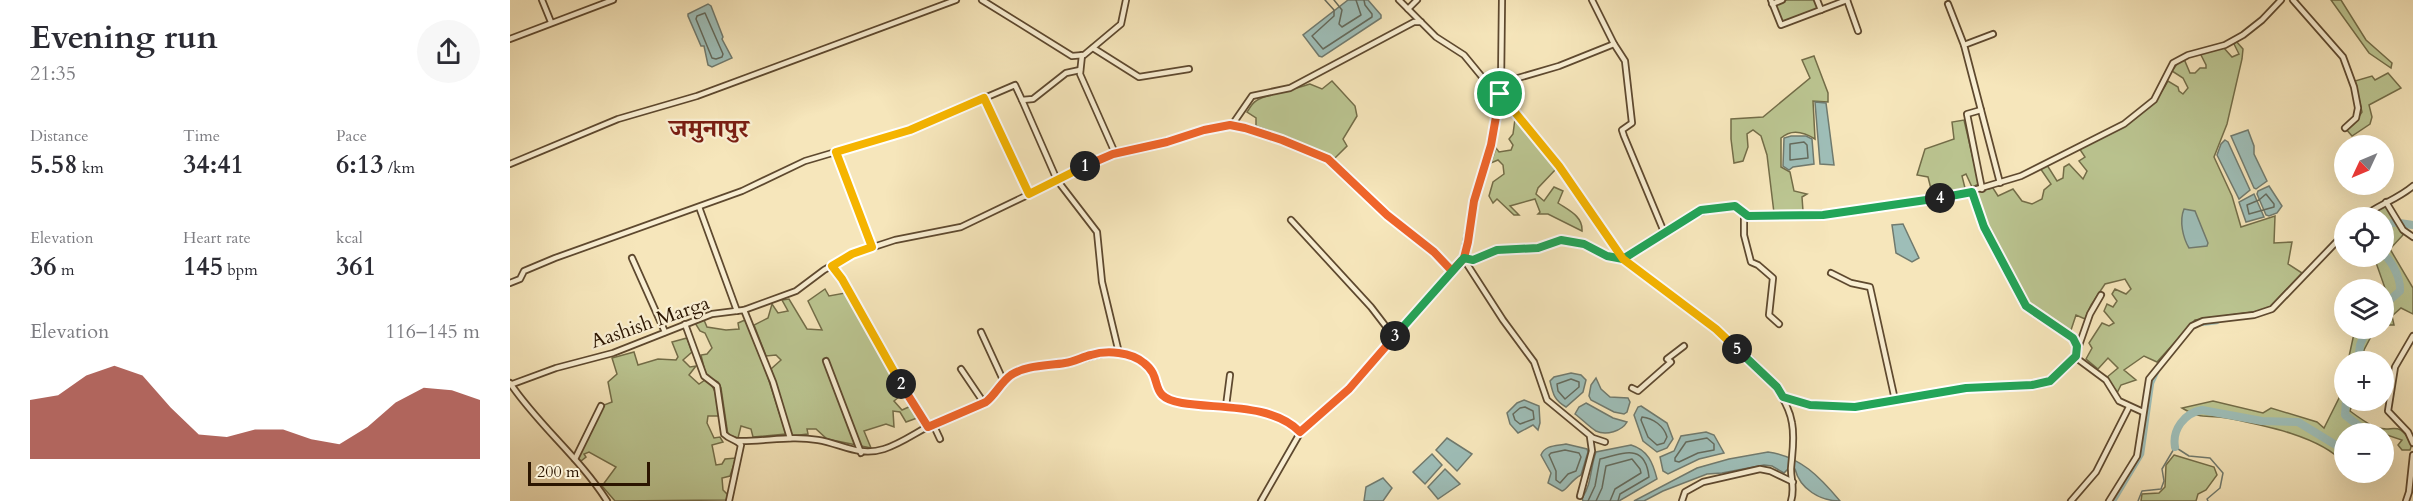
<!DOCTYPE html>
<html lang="en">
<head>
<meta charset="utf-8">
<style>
  body { margin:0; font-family:Cardo,"Noto Serif Devanagari",serif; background:#f7f7f7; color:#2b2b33; height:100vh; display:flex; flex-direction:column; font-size:22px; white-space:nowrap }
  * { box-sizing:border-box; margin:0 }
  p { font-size:20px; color:#7c7c81 }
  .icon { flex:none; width:33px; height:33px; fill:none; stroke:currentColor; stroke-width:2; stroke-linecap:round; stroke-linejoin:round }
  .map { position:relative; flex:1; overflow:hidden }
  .side { display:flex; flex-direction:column; background:#fff; width:510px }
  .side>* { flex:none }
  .needle { width:39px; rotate:226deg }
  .buttons { position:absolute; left:1824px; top:135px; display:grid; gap:12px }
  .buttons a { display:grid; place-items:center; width:60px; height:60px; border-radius:50%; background:#fff; box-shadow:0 6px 24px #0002; font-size:30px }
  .scale { position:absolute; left:18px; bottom:15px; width:122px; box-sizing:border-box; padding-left:6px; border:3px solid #2b1500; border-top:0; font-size:16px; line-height:21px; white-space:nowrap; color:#2b1500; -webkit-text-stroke:4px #f9efd3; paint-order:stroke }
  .pin { position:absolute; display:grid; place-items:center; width:51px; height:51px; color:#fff; margin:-26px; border:3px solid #fff; border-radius:50%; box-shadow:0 2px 6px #0007 }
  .km { position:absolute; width:30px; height:30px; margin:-15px; border-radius:50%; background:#222; color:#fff; font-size:16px; line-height:30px; text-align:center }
  .round { display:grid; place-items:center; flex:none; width:63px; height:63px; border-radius:32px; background:#f7f7f7 }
  .headline { display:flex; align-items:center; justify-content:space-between; height:102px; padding:0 30px }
  h1 { font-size:33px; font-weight:700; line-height:45px }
  .figures { display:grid; grid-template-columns:repeat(3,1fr); gap:9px; height:102px; padding:6px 30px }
  .figures div { display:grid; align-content:center }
  .figures b { font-size:26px; font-weight:700 }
  .figures small { font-size:16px; font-weight:400 }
  .figures p { font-size:16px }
  .chart { height:168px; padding:12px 30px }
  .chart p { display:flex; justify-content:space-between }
  .chart svg { width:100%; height:108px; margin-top:6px; fill:#8f2418; opacity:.7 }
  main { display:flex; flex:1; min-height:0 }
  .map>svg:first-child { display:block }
  .green { fill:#bbc591; stroke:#736d48; stroke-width:1.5 }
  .water { fill:#9ebeb8; stroke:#707a6e; stroke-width:1.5 }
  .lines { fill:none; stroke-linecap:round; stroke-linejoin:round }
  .shore { stroke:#646a5c; stroke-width:1.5 }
  .stream { stroke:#707a6e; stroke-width:1.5 }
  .canal { stroke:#9ebeb8; stroke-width:4.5 }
  .river { stroke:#9ebeb8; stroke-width:8 }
  .minor-casing { stroke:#5e492f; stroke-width:8 }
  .minor { stroke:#f9efd3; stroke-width:4.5 }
  .split-1-casing { stroke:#fff; stroke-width:12 }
  .split-2-casing { stroke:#fff; stroke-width:12 }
  .split-3-casing { stroke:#fff; stroke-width:12 }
  .split-4-casing { stroke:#fff; stroke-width:12 }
  .split-5-casing { stroke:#fff; stroke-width:12 }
  .split-6-casing { stroke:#fff; stroke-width:12 }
  .split-1 { stroke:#f0652b; stroke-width:8 }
  .split-2 { stroke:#f5b400; stroke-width:8 }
  .split-3 { stroke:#f0652b; stroke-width:8 }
  .split-4 { stroke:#22a559; stroke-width:8 }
  .split-5 { stroke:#22a559; stroke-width:8 }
  .split-6 { stroke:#f5b400; stroke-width:8 }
  .labels { text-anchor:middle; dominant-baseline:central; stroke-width:4.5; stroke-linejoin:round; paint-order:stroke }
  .street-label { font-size:20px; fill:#2b1500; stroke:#f9efd3 }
  .district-label { font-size:26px; font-weight:bold; fill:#7a1f14; stroke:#f9efd3 }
</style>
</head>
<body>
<main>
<section class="side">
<div class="headline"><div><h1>Evening run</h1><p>21:35</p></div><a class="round"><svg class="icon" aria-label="share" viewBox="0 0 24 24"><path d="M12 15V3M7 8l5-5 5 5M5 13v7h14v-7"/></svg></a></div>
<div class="figures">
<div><p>Distance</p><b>5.58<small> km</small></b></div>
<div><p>Time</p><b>34:41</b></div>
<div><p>Pace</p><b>6:13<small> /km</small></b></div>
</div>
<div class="figures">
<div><p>Elevation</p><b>36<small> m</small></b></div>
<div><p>Heart rate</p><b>145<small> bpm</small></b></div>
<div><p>kcal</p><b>361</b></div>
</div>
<div class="chart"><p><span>Elevation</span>116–145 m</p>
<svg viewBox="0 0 160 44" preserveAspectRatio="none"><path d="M0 44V20L10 18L20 10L30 6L40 10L50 23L60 34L70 35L80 32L90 32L100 36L110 38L120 31L130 21L140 15L150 16L160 20V44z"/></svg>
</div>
</section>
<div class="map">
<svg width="1903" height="501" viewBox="0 0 1903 501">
  <rect width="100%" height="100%" fill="#f6e6bb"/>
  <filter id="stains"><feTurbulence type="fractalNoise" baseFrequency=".00333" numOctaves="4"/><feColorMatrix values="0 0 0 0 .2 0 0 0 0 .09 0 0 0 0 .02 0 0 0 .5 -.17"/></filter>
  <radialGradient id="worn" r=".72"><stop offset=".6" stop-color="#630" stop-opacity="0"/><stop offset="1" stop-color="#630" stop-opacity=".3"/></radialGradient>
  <g class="green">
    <path d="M1277 0H1305L1309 9 1271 23 1264 4Z"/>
    <path d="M1821 0H1831L1856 40 1882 63 1881 68 1859 53Z"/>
    <path d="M1726 41 1733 49 1732 59 1717 124 1704 157 1722 196 1731 227 1765 216 1764 243 1782 242 1778 264 1792 273 1757 310 1685 320 1647 362 1634 356 1614 370 1626 380 1611 385 1607 393 1596 378 1608 368 1598 358 1588 369 1576 359 1582 348 1579 343 1592 323 1599 326 1604 323 1594 311 1597 304 1603 307 1607 301 1602 294 1605 289 1616 294 1621 289 1615 279 1595 284 1581 305 1575 319 1566 315 1560 333 1527 313 1515 299 1467 206 1465 192 1483 188 1488 196 1503 189 1512 201 1522 204 1532 199 1534 190 1541 184 1530 168 1537 165 1547 181 1553 178 1554 167 1559 164 1573 179 1577 171 1569 161 1575 157 1569 148C1604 133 1640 116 1658 81L1668 87 1669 91 1673 94 1678 88 1673 78 1662 71 1667 64 1674 59 1680 73H1685L1690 68H1696V65L1690 53 1714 48 1722 57 1729 54 1723 42Z"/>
    <path d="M1304 56 1318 93V102L1303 101 1305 139C1294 132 1281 129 1271 138V167L1280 172 1284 191 1297 194 1292 197 1293 211 1264 213 1257 155 1251 136 1243 130 1237 134 1238 147 1233 161 1224 163 1221 139V119L1253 117 1300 78 1292 60Z"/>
    <path d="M1878 73 1891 88 1859 105 1862 117 1860 124 1842 136 1836 129 1845 122 1852 112 1845 81 1862 76 1865 80Z"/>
    <path d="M822 81 845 106 847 116 833 139 837 146 825 158 817 156 780 138 746 126V118L737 112C740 108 742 103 746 101 753 95 789 88 800 84L812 89Z"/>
    <path d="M1005 119H1008L1046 169 1028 188 1026 194 1034 201 1044 187 1053 191 1048 203C1058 210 1073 216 1072 231L1038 214H1028L1030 212 1025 199 1000 206 1009 215H1004L987 199 983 203 979 196 983 182 994 174 993 165 988 160 981 163 986 148 989 152 1001 150 1003 145 999 139 1003 134Z"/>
    <path d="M1454 120 1469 184 1462 187 1456 174 1452 176 1455 188 1426 195 1422 193 1418 177 1407 175 1415 149 1444 139 1442 122Z"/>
    <path d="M1876 205 1893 235 1880 249 1903 288V314L1891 308 1882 316 1884 325H1874L1875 288 1864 257 1874 256V218H1857Z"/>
    <path d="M315 289 319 296 335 293 395 392 384 401 392 410 401 406 407 418 396 422 390 412 383 411 384 427 376 424 354 431 361 448 317 439 306 429H297L298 434 281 436 261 369 271 360 266 355 256 356 244 325 258 318 262 304 268 313 278 311 272 300 279 299 297 329 312 330 298 301Z"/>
    <path d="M194 320 197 327 216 330 229 329 228 323 235 320 246 340 276 434 243 437 241 429 231 426 228 438 218 435 211 388 208 382 196 376 191 355 197 354 202 348 195 333 190 331 185 323Z"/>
    <path d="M1845 329H1865L1854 350 1853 361H1838Z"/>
    <path d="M177 338 182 352 173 360 180 367 186 366 179 375 189 384 195 380C208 387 207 402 209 416H198L197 423 204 438 210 437 213 442 202 445 206 465 212 464 215 459 226 458 220 476 212 478 213 490 218 495 216 500 105 501 92 486 106 467 79 452 74 454 76 457 71 461 66 456 94 405 102 402 98 382 107 374 102 358 124 352 128 365 148 359 166 360 168 357 162 342Z"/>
    <path d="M1834 379V400L1843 401 1840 411C1848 417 1856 423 1865 427 1884 434 1887 418 1902 444L1900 450H1892L1888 445 1892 440 1874 434H1834V463C1810 436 1752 425 1717 418 1696 414 1694 421 1672 408L1703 401 1753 413 1761 408 1807 422 1814 428 1832 392Z"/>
    <path d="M1664 455 1704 467 1707 475 1696 490 1688 494 1686 501H1631L1632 494 1649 493 1655 487 1656 465Z"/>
  </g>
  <g class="water">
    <path d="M838 0H858L871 15V18L812 57 809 56 793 35Z"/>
    <path d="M198 4 201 6 213 37 212 39 222 58 202 67 198 65 194 46H191L178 16V14Z"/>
    <path d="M1305 102 1316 103 1324 165 1310 164Z"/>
    <path d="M1738 130 1744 146V154L1757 181 1746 189 1744 188 1721 136Z"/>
    <path d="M1281 136H1296L1302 139 1304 164 1283 167 1279 170 1273 166 1274 138Z"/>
    <path d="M1715 140 1718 142 1740 190 1729 199 1707 155 1711 144Z"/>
    <path d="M1759 186 1772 206 1767 213 1759 216 1756 215 1747 194 1748 191Z"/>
    <path d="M1744 194 1754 217 1736 222 1729 202Z"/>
    <path d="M1674 209 1685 211 1698 243 1697 246 1679 248C1673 238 1669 221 1674 209Z"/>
    <path d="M1393 224 1409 258 1402 262 1386 253 1382 225Z"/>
    <path d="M1061 373 1071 375 1076 380 1073 392 1056 407C1044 400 1043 394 1040 381L1044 377Z"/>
    <path d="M1086 378 1091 389 1100 397 1118 398 1120 402 1117 412 1114 414 1104 412 1081 400 1079 396 1081 385Z"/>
    <path d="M1014 400 1029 406 1030 423 1028 430 1023 425 1008 433 1000 424 997 413 1007 403Z"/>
    <path d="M1076 403 1103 418 1117 422C1112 431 1096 436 1086 431 1078 426 1072 419 1065 414L1069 407Z"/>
    <path d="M1131 406 1157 423 1163 439 1157 448 1147 452 1133 441 1124 415 1128 407Z"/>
    <path d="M1196 432 1204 435 1214 453 1189 459 1158 474 1153 471 1150 457 1164 451 1171 436Z"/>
    <path d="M937 438 962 454 947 471 926 450Z"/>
    <path d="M1056 444 1077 449 1078 452 1071 475C1061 480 1057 490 1052 491L1038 483 1041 473 1031 455C1035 445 1046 446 1056 444Z"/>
    <path d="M1121 445C1138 450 1143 463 1147 479L1109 501H1073L1072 498C1082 484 1080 468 1086 452Z"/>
    <path d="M1258 452C1290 456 1310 477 1330 501 1310 501 1290 489 1285 469L1280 467 1274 473 1262 466 1254 465 1212 473 1197 474 1153 491 1134 501H1124L1187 468 1219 459Z"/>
    <path d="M922 454 932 465 915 484 903 472Z"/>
    <path d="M935 469 950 484 928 499 918 487Z"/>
    <path d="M873 478 882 488 873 501H854L856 487Z"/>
  </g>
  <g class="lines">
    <g class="shore">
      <path d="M815 0 824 10V16L802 36 813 49 862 17V14L855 5 854 0"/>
      <path d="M824 0 832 10 829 24 832 27 851 15 846 0"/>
      <path d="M195 13 213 54 212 57 206 59 202 58 186 19 187 16Z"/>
      <path d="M1294 142 1297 145 1298 158 1280 160V144Z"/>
      <path d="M1756 194 1764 204V207L1739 214 1737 205 1749 200Z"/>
      <path d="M1061 379 1069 382V387L1055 399 1048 391 1047 384Z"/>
      <path d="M1015 407 1023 411 1024 419 1010 424 1005 420 1003 414 1010 408Z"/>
      <path d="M1132 417C1143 418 1154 426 1157 437L1154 443 1147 445 1138 437 1131 420Z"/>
      <path d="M1197 438 1204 444V450L1188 453 1169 462 1165 461V458L1176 442Z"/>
      <path d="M1055 450 1069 453 1071 457 1066 471 1058 474 1050 483 1046 480V471L1039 455 1041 453Z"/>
      <path d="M1078 501 1085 486 1090 459C1114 453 1135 443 1139 477L1110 494 1108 501"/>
      <path d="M1086 501 1092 488 1096 466 1122 459 1130 469 1131 473 1105 489 1100 501"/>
    </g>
    <path class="stream" d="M1628 501 1632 491 1651 489 1654 481 1652 469 1665 447 1679 456 1700 458 1713 473 1710 488 1697 499 1698 501"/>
    <g class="canal">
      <path d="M1690 324 1707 322"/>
      <path d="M1604 501 1632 454 1642 383 1647 372"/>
    </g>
    <g class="river">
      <path d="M1874 228C1880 219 1893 224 1903 225"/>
      <path d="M1874 255C1882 261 1891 279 1890 291L1874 305"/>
      <path d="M1848 362 1850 345 1857 328"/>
      <path d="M1836 400 1835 415 1859 434"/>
      <path d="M1665 447C1662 430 1674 413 1692 410L1752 421 1788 422 1834 450"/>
    </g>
    <g class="minor-casing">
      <g id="minor">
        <path d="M32 0 41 22"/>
        <path d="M472 0 562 56 574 55 611 24 616 0"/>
        <path d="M889 0 926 37 954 55 982 89 990 94 1049 166 1113 259C1149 237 1181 206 1225 206L1238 216 1337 213 1444 196 1511 176 1614 124 1644 100 1663 63 1678 55 1715 45 1733 35 1752 20 1771 0"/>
        <path d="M1082 0 1104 44"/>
        <path d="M1261 0 1271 25 1337 0"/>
        <path d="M1307 0 1311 10"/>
        <path d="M1337 0 1348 31"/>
        <path d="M1783 0 1833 57 1844 87 1848 108 1846 118 1835 128"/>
        <path d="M1262 4 1272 0"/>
        <path d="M1438 4 1454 45"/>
        <path d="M898 9 907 0"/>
        <path d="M1483 34 1454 45 1490 183"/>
        <path d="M0 39 103 0"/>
        <path d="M583 48 629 77 679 69"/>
        <path d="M572 55 570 74 605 153"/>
        <path d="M991 83 1049 66 1104 44 1115 61 1122 123 1112 130 1114 136 1154 232"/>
        <path d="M474 98 519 194"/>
        <path d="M512 100 547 180 587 232 592 282 609 353"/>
        <path d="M1471 110 1457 114 1472 189"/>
        <path d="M722 125 742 96 780 88 904 22H911"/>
        <path d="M326 151 362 247"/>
        <path d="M0 164 108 119 187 96 446 0"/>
        <path d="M1462 191 1474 227 1516 306 1563 338 1567 346"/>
        <path d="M1876 202 1893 230 1903 237"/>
        <path d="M189 207 227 311"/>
        <path d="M1238 216 1234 218V235L1241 262 1248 265 1263 278 1259 315 1269 324"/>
        <path d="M1851 218C1868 205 1888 199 1903 186"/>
        <path d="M781 220 861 307 884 337"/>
        <path d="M122 258 155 332"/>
        <path d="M953 258 963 260 987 250 1028 248 1051 240 1074 244 1097 256 1113 259C1158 300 1272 362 1282 423 1285 439 1282 454 1281 469 1281 481 1285 489 1281 501"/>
        <path d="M953 258 993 320 1024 362 1037 400 1083 438 1095 442"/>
        <path d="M322 266 332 279 386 376 418 427"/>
        <path d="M1321 273 1341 283 1360 287 1385 400"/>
        <path d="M0 283 10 279 14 271 45 258 232 191 295 161 400 130 505 85 512 100 523 99 556 73 570 70"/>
        <path d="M234 310 263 382 280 438"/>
        <path d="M175 324 194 376 207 386 214 434C220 440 226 439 231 445L219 501"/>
        <path d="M471 332 494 382"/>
        <path d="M1903 336 1885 367 1878 411 1898 432 1903 443"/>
        <path d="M1565 357 1580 314 1591 295"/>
        <path d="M316 361 351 453"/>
        <path d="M451 369 474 403"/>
        <path d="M0 383C28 425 70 458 97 501"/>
        <path d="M0 385 46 368 103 353 202 314 234 310 286 291 314 270 342 254 385 240 451 227 603 154 720 125 772 140 818 159 877 215 924 252 942 271"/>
        <path d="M1122 388 1128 391 1161 362 1157 359 1174 346"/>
        <path d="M1273 397 1300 405 1345 407 1456 388 1522 385 1540 381 1565 357 1596 380 1609 401 1633 412"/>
        <path d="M716 406 720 375"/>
        <path d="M423 424 430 439"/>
        <path d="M227 441C255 442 279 435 308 440 332 444 349 457 374 449 393 443 409 430 427 422 443 415 461 411 477 401 487 394 491 381 502 375 518 365 537 366 554 363 572 361 585 353 603 353 620 353 641 361 646 380 647 384 646 389 649 393 654 399 666 402 674 403 708 408 764 405 790 433"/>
        <path d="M65 459 91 406"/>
        <path d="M1070 496 1082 451 1080 437"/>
        <path d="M751 501 790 433 839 389 953 258 964 201 981 145 987 115 991 83 992 0"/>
        <path d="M1172 501 1175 492 1193 482 1250 469 1260 471 1283 482"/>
        <path d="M1561 501 1586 472 1619 407"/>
        <path d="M1599 501 1627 456 1639 379 1682 326 1693 321 1744 315 1762 309 1834 234"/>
        <path d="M1896 501 1899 492 1903 455"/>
      </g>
    </g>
    <use href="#minor" class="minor"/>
  </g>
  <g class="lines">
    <g class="split-1-casing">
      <path id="split-1" d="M575 166 603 154 657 142 694 130 720 125 735 128 772 140 818 159 877 215 924 252 942 271 954 258 958 242 964 201 981 145 990 94"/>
    </g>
    <g class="split-2-casing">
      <path id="split-2" d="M391 384 332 279 322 266 342 254 362 247 326 152 400 130 474 98 519 194 575 166"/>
    </g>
    <g class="split-3-casing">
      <path id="split-3" d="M391 384 418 427 476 402C486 394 491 382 501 375 517 365 537 366 555 363 564 362 572 357 581 355 597 350 621 352 634 363 655 379 636 397 672 403 707 409 762 403 790 432L839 389 885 336"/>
    </g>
    <g class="split-4-casing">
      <path id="split-4" d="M885 336 954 258 963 260 987 250 1028 248 1051 240 1074 244 1097 256 1113 259 1191 210 1225 206 1238 216 1313 215 1430 198"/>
    </g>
    <g class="split-5-casing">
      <path id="split-5" d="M1227 349 1267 387 1273 397 1300 405 1345 407 1456 388 1522 385 1540 381 1566 356 1567 346 1563 338 1516 306 1474 227 1462 192 1430 198"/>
    </g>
    <g class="split-6-casing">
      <path id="split-6" d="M990 94 1049 166 1113 259 1206 329 1227 349"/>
    </g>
    <use href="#split-1" class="split-1"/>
    <use href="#split-2" class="split-2"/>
    <use href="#split-3" class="split-3"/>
    <use href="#split-4" class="split-4"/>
    <use href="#split-5" class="split-5"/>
    <use href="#split-6" class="split-6"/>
  </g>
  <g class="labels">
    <g class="street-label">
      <text transform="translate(140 322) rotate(-19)">Aashish Marga</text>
    </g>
    <g class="district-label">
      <text x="199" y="128">जमुनापुर</text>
    </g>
  </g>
  <rect width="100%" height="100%" filter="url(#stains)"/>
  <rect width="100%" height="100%" fill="url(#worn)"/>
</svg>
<div class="buttons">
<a><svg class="needle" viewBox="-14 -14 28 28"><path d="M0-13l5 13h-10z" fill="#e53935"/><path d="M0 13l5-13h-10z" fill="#7c7c81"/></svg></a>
<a><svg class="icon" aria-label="locate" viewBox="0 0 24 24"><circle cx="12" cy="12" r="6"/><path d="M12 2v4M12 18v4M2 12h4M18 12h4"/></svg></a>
<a><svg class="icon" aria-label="layers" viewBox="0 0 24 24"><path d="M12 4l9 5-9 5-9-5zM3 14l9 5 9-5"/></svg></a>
<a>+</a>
<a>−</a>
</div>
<div class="scale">200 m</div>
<div class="pin" style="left:990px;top:94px;background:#1e9e55"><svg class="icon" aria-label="arrive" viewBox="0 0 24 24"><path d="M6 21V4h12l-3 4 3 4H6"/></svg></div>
<b class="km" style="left:575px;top:166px">1</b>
<b class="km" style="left:391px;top:384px">2</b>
<b class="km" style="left:885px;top:336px">3</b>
<b class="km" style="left:1430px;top:198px">4</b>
<b class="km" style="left:1227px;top:349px">5</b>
</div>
</main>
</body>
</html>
